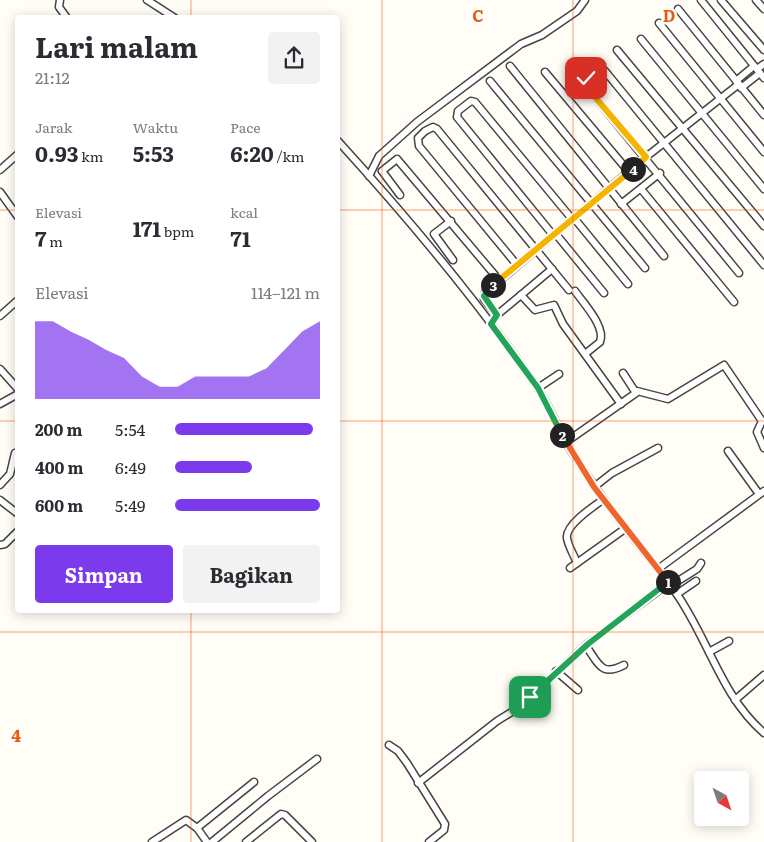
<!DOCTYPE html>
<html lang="id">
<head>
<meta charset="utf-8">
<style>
  body { margin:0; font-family:Literata,serif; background:#f2f2f3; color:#2b2b33; height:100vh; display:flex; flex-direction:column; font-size:19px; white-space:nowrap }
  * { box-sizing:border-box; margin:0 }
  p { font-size:16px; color:#7c7c81 }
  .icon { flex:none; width:28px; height:28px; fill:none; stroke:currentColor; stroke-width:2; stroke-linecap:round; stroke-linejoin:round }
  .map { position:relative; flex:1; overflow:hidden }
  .side { position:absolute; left:15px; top:15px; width:325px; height:598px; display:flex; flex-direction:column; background:#fff; border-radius:5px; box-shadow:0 2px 12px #0003 }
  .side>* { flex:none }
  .needle { width:32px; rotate:140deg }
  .controls { position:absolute; left:694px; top:771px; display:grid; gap:10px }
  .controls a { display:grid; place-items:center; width:55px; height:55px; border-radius:5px; background:#fff; box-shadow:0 2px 12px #0003; font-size:25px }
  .pin { position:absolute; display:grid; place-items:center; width:42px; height:42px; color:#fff; margin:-21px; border-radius:10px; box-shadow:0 2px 8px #0006 }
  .km { position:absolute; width:25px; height:25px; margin:-12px; border-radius:50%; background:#222; color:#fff; font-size:14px; line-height:25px; text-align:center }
  .round { display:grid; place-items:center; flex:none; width:52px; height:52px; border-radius:5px; background:#f2f2f3 }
  .head { display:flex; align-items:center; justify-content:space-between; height:85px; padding:0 20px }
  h1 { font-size:28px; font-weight:700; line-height:38px }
  .stats { display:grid; grid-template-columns:repeat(3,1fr); gap:8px; height:85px; padding:5px 20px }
  .stats div { display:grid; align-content:center }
  .stats b { font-size:21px; font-weight:700 }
  .stats small { font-size:14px; font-weight:400 }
  .stats p { font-size:14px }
  .chart { height:140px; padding:10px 20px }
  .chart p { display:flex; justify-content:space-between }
  .chart svg { width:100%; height:90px; margin-top:5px; fill:#7c3aed; opacity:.7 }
  .button { display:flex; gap:10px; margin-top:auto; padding:10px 20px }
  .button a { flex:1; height:58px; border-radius:5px; background:#7c3aed; color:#fff; font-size:20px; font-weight:700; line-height:58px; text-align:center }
  .button a+a { background:#f2f2f3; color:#2b2b33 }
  ul { padding:0 20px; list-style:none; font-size:16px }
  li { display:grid; grid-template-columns:80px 60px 1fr; align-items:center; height:38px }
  li i { height:12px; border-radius:6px; background:#7c3aed }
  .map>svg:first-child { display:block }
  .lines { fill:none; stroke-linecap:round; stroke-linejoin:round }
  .minor-casing { stroke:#444; stroke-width:9 }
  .minor { stroke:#fff; stroke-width:6 }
  .split-1-casing { stroke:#fff; stroke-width:10 }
  .split-2-casing { stroke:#fff; stroke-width:10 }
  .split-3-casing { stroke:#fff; stroke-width:10 }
  .split-4-casing { stroke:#fff; stroke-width:10 }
  .split-5-casing { stroke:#fff; stroke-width:10 }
  .split-1 { stroke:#22a559; stroke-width:6 }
  .split-2 { stroke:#f0652b; stroke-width:6 }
  .split-3 { stroke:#22a559; stroke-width:6 }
  .split-4 { stroke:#f5b400; stroke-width:6 }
  .split-5 { stroke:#f5b400; stroke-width:6 }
  .grid { fill:none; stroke:#e8590c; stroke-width:1; stroke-opacity:0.55 }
  .grid-label { font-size:16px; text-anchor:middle; font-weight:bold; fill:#e8590c; stroke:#fff; stroke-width:5; stroke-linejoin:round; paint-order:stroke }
</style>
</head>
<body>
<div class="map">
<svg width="764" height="842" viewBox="0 0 764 842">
  <rect width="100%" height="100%" fill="#fffdf5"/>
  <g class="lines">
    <g class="minor-casing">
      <g id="minor">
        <path d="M60 0 59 7 67 18"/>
        <path d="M147 0 175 18"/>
        <path d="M701 0 764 78"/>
        <path d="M721 0 764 50"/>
        <path d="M756 0 764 9"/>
        <path d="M678 9 764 115"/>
        <path d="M659 23 764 152"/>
        <path d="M641 39 764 189"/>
        <path d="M617 50 764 226"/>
        <path d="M510 66 664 256"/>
        <path d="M757 69 764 64"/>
        <path d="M545 72 629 172"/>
        <path d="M490 81 645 268"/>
        <path d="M736 81 754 66"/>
        <path d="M741 88 760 73"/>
        <path d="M338 141C409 219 477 300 537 387 548 404 556 423 565 441 574 456 584 471 594 485 619 523 650 557 676 593 708 638 721 696 764 733"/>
        <path d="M0 170 18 154"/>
        <path d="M369 176 379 156 417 122 521 44 542 35 577 11 585 0"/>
        <path d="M641 189 734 302"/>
        <path d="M0 192 18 217"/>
        <path d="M400 195 382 171 397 159 499 280"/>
        <path d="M621 204 660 173"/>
        <path d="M574 218 628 284"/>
        <path d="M451 221 434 234 453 260"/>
        <path d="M555 233 604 293"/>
        <path d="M553 235 457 117 458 111 471 101 475 102 572 219"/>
        <path d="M517 265 419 146 418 138 425 131 433 127 437 129 569 290"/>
        <path d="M739 273 588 89 585 82 591 73 599 69 605 71 764 265"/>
        <path d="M575 291C584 304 606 327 600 342L585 354"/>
        <path d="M521 295 535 310 554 305 563 324 621 404"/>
        <path d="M497 315 552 269"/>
        <path d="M0 316 18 300"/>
        <path d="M491 324 497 315 484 299 485 293 646 157 739 84"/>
        <path d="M0 369 18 389"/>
        <path d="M538 388 559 374"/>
        <path d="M637 391 668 399 724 365 762 421 757 432 764 448"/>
        <path d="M0 404 18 394"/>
        <path d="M566 442 636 393 623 373"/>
        <path d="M728 451 759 494"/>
        <path d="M0 485 10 474 15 453"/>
        <path d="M594 487 612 473 658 448"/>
        <path d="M0 500 18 514"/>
        <path d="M0 545 5 544 18 531"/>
        <path d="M577 563C574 555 568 546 567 538 565 525 594 506 604 499"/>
        <path d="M570 568 626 528"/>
        <path d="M658 569 764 491"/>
        <path d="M670 586 697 569 701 563"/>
        <path d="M677 594 696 581"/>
        <path d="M586 646C599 664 601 677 624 665"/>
        <path d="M709 652 729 641"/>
        <path d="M556 671 578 690"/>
        <path d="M735 700 764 675"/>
        <path d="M389 745 398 751 407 763 445 824 444 830 429 842"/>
        <path d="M418 783 497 721 520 707 587 644 669 583"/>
        <path d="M152 842 186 820 197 828"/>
        <path d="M207 842 197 828 254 782"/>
        <path d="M212 842 268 796 317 759"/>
        <path d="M246 842 281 814 285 815 312 842"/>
      </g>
    </g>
    <use href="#minor" class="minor"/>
  </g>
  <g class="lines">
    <g class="split-1-casing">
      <path id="split-1" d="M530 697 588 644 668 582"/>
    </g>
    <g class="split-2-casing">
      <path id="split-2" d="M562 435 594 487 668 582"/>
    </g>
    <g class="split-3-casing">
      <path id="split-3" d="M493 285 484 296 497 315 491 324 538 388 562 435"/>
    </g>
    <g class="split-4-casing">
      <path id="split-4" d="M493 285 633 169"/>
    </g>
    <g class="split-5-casing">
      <path id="split-5" d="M586 78 585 82 588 89 646 157 633 169"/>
    </g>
    <use href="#split-1" class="split-1"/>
    <use href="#split-2" class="split-2"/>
    <use href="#split-3" class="split-3"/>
    <use href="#split-4" class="split-4"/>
    <use href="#split-5" class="split-5"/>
  </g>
  <path class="grid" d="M191 0V18M382 0V842M573 0V842M0 210H18M338 210H764M0 421H18M338 421H764M191 610V842M0 632H764"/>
  <g class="grid-label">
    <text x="478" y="22">C</text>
    <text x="669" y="22">D</text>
    <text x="16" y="742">4</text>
  </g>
</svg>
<div class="controls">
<a><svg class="needle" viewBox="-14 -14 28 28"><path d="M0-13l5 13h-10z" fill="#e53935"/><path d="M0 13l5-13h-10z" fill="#7c7c81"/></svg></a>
</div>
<div class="pin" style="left:530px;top:697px;background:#1e9e55"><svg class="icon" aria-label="arrive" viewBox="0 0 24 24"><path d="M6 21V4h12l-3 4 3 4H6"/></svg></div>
<div class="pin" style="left:586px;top:78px;background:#d93025"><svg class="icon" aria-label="check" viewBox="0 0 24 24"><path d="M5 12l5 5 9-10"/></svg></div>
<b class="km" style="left:668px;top:582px">1</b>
<b class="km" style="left:562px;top:435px">2</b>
<b class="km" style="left:493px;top:285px">3</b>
<b class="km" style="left:633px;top:169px">4</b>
<section class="side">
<div class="head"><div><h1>Lari malam</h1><p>21:12</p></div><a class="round"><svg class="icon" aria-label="share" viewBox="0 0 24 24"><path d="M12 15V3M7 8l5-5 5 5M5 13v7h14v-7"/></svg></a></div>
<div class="stats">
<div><p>Jarak</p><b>0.93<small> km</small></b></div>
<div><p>Waktu</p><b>5:53</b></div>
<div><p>Pace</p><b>6:20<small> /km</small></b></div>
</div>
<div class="stats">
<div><p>Elevasi</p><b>7<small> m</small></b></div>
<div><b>171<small> bpm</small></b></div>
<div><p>kcal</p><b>71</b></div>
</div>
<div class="chart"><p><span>Elevasi</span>114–121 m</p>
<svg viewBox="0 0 160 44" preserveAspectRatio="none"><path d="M0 44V6L10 6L20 11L30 15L40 20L50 24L60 33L70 38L80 38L90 33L100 33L110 33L120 33L130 29L140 20L150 11L160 6V44z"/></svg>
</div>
<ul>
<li><b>200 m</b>5:54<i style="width:95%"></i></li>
<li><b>400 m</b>6:49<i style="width:53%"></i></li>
<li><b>600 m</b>5:49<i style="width:100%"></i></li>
</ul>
<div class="button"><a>Simpan</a><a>Bagikan</a></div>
</section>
</div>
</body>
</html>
